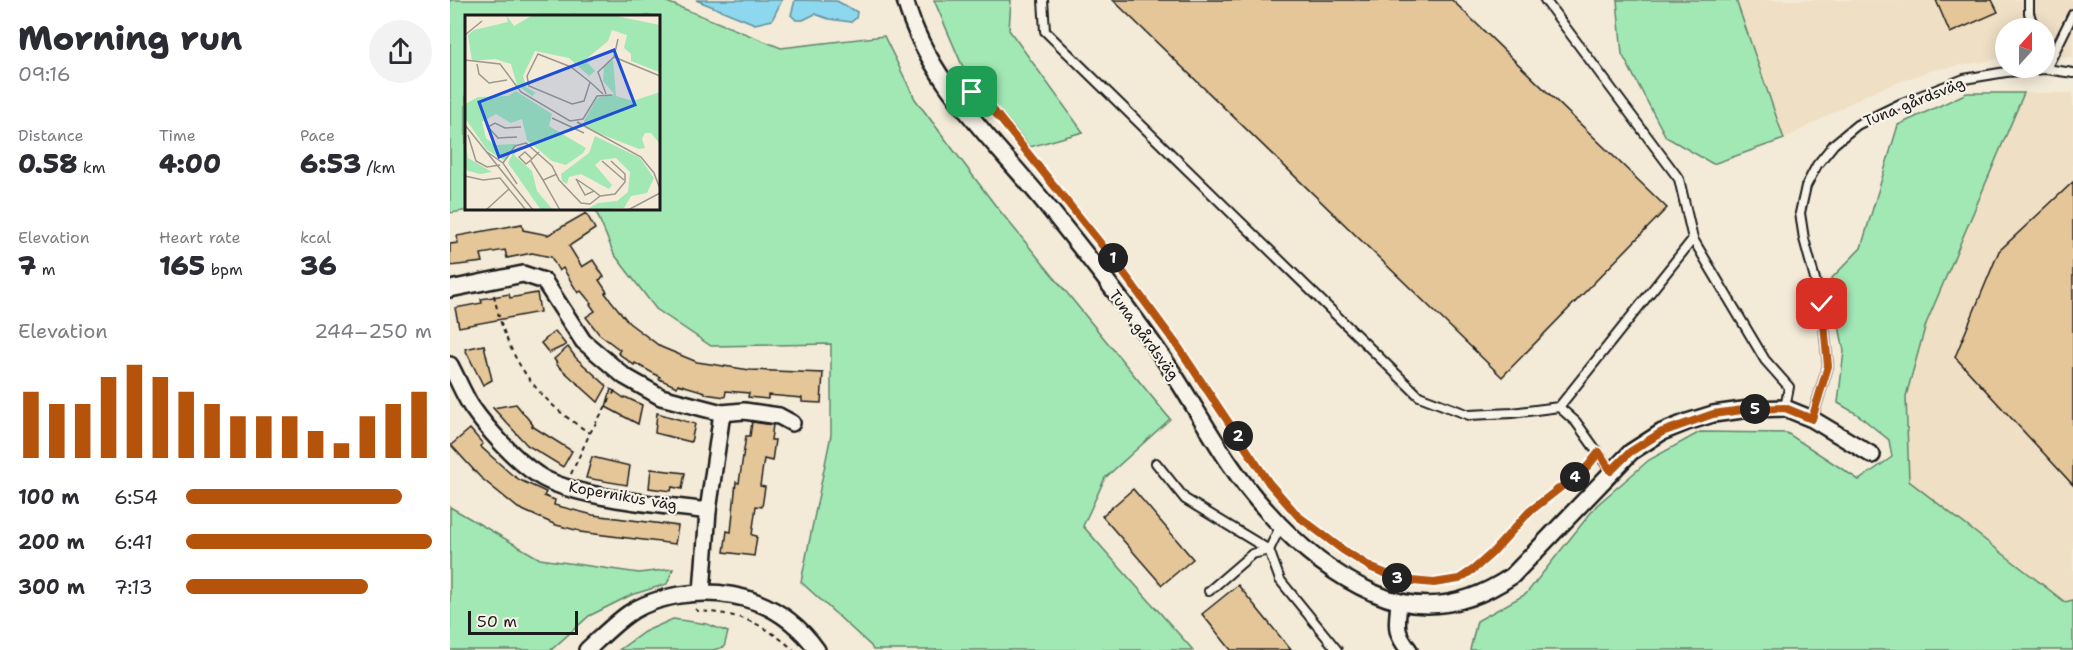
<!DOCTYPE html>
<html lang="en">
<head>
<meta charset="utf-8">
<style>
  body { margin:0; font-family:"Shantell Sans",sans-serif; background:#f2f2f3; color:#2b2b33; height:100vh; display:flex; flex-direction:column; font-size:22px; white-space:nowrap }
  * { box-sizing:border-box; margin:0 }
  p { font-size:20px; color:#7c7c81 }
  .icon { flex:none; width:33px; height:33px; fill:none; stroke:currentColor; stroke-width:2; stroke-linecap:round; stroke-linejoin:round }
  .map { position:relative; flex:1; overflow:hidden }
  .side { display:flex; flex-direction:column; background:#fff; width:450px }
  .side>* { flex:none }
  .needle { width:39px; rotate:21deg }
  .tools { position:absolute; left:1545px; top:18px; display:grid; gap:12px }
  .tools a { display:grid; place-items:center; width:60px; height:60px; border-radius:50%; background:#fff; box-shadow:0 3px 15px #0003; font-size:30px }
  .scale { position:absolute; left:18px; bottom:15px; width:110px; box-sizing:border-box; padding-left:6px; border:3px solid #1c1c1c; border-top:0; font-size:16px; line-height:21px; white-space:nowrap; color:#1c1c1c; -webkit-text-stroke:4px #f7f3e8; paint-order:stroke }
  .pin { position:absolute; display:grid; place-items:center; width:51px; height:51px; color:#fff; margin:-26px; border-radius:12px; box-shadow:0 3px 9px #0006 }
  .km { position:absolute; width:30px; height:30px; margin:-15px; border-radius:50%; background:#222; color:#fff; font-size:16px; line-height:30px; text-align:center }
  .round { display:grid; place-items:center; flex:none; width:63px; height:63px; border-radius:32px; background:#f2f2f3 }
  .summary { display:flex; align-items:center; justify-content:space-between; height:102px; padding:0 18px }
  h1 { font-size:33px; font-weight:800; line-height:45px }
  .stats { display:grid; grid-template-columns:repeat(3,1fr); gap:9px; height:102px; padding:6px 18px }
  .stats div { display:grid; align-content:center }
  .stats b { font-size:26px; font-weight:800 }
  .stats small { font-size:16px; font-weight:400 }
  .stats p { font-size:16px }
  .chart { height:168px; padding:12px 18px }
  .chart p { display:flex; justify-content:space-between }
  .chart svg { width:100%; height:108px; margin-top:6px; stroke:#b45309; stroke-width:6 }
  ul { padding:0 18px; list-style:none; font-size:20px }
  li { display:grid; grid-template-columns:96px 72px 1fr; align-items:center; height:45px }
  li i { height:15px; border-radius:8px; background:#b45309 }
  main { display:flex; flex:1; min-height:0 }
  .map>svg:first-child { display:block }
  .built { fill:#efdfc5 }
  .green { fill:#a2e8b5; stroke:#5f8268; stroke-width:1.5 }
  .water { fill:#8dd8ee; stroke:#608d9a; stroke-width:1.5 }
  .building { fill:#e5c698; stroke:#1c1c1c; stroke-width:1.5 }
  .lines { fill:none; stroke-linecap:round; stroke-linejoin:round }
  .lane-casing { stroke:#1c1c1c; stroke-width:12 }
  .street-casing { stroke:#1c1c1c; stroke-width:20 }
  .path { stroke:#1c1c1c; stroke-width:2; stroke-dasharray:4.5 4.5; stroke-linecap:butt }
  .lane { stroke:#f7f3e8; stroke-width:8 }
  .street { stroke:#f7f3e8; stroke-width:15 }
  .route-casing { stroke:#fff; stroke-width:12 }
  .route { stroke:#b45309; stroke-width:8 }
  .labels { text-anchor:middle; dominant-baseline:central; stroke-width:4.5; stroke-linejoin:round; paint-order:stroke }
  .street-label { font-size:15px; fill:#1c1c1c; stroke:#f7f3e8 }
  .inset-road { fill:none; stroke:#9d988d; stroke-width:1.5 }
  .view { fill:#1d4ed8; fill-opacity:0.15; stroke:#1d4ed8; stroke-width:3 }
  .inset-edge { fill:none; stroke:#1c1c1c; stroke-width:3 }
</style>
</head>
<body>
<main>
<section class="side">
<div class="summary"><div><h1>Morning run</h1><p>09:16</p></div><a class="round"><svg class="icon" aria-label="share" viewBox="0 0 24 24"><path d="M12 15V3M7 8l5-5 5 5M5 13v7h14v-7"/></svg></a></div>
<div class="stats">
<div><p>Distance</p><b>0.58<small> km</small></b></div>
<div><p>Time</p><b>4:00</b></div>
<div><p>Pace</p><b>6:53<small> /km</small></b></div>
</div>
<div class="stats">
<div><p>Elevation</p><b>7<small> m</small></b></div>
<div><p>Heart rate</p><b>165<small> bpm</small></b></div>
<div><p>kcal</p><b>36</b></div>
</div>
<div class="chart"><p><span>Elevation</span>244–250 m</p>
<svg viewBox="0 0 160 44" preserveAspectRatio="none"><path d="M5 44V17M15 44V22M25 44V22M35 44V11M45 44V6M55 44V11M65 44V17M75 44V22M85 44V27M95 44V27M105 44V27M115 44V33M125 44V38M135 44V27M145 44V22M155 44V17"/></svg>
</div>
<ul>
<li><b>100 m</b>6:54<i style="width:88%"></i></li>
<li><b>200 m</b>6:41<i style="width:100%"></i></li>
<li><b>300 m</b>7:13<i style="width:74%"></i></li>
</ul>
</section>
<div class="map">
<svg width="1623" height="650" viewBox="0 0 1623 650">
  <rect width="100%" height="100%" fill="#f3ead8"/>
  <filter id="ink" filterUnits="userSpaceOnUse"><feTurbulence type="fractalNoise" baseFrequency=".0167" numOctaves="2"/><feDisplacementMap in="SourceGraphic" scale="12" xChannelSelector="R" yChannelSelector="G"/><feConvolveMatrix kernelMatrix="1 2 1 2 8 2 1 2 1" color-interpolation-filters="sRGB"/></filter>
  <g filter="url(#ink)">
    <g class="built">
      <path d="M1286 0H1623V57L1595 56 1594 28H1556L1555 58 1482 70 1419 93 1334 139Z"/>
      <path d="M1574 93H1623V600L1615 602 1459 481 1456 396 1476 324Z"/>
    </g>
    <g class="green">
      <path d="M0 0H212L331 48 434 36 465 99 545 205 720 419 655 478 633 526 743 650H423L421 646 351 582 381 435V344L261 346 206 309 164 254 145 209 208 208V16H16V208L27 209 0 213Z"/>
      <path d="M484 0H561L559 30 633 132 580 147 512 65Z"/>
      <path d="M1167 0H1286L1334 139 1263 164 1216 137 1172 54Z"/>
      <path d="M1517 93H1574L1476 324 1456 396 1459 481 1615 602 1623 600V650H1020L1027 621 1076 594 1147 505 1199 460 1250 432 1337 433 1409 480 1442 457 1439 440 1407 414 1388 403 1394 351 1380 280 1411 248 1448 125Z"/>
      <path d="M0 507 90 559 189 573 223 569 217 584 181 595 139 616 101 650H0Z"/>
      <path d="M223 619 257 624 278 632 274 647 263 650H169L194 632Z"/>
    </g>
    <g class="water">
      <path d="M246 0H332L322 20 305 24Z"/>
      <path d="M345 0 387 1 407 12 406 18 401 22 379 19 365 14 353 20H346L341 15Z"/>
    </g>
    <g class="building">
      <path d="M663 0H1002L1217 208 1052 377Z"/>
      <path d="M1486 0H1542L1548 12 1500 33Z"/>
      <path d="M1623 182V485L1505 357 1549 251Z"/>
      <path d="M136 213 145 229 119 246 132 267 143 260 154 277 149 280 157 292 155 293 179 323 211 347 247 362 300 370 373 373 371 403 352 402V398L318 395V399L298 397 299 393 276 391 275 397 255 394V392L228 384 227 387 209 379 210 377 185 363 184 365 168 353 170 350 149 334 136 317 145 311 140 304 141 303 131 291 128 293 113 268 109 271 101 257 82 253 57 258 55 250 31 254 33 262 0 266V244L8 243 7 236 72 224 73 230 98 235Z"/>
      <path d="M87 293 90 312 9 327 5 308 32 303 31 299 59 294 60 298Z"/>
      <path d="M105 331 116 345 99 353 91 343Z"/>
      <path d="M34 345 42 380 33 385 15 349Z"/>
      <path d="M118 347 126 358 157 386 148 402 106 364 107 363 104 359Z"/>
      <path d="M161 389 174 398 175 397 192 405 188 424 156 407Z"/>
      <path d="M66 404 83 425 82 426 122 451 113 467 77 445 43 408Z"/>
      <path d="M207 413 245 424 241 442 205 433Z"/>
      <path d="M302 422 323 425 321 440H325L322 461 314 459 310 486 315 487 312 507 306 506 302 535 307 536 304 556 274 552 277 531 281 532 286 482 289 483 296 436H300Z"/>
      <path d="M20 429 33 444 30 446 61 474 70 480 96 492 94 496 105 500 104 505 143 515 228 526 225 544 130 532V531L106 525 68 508 30 477 1 445Z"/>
      <path d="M142 457 180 466 177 485 136 478Z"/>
      <path d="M201 469 235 473 232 489 222 487 221 491 199 488Z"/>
      <path d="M683 489 743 559 712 585 652 516Z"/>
      <path d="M788 585 841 650H781L752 614Z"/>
    </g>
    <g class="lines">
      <g class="lane-casing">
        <g id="lane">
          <path d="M593 0 595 31 969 396 1019 415 1062 413 1109 407 1243 239 1315 360 1339 387 1335 408"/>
          <path d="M1095 0 1229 179 1243 239"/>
          <path d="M1579 0V13L1584 28"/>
          <path d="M1596 69 1623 14"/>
          <path d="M1109 407 1126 422 1161 471"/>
          <path d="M1362 419 1378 366 1372 305 1354 239 1350 213 1356 186 1367 165 1384 144 1407 125 1452 103 1514 79 1556 72 1596 69 1623 73"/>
          <path d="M706 463 735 499 819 550 830 580 887 650"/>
          <path d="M759 591 802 554 819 550 831 525"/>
        </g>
      </g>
      <g class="street-casing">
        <g id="street">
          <path d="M455 0C478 82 542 138 594 202 634 251 674 302 711 355 746 405 774 465 816 510 845 543 883 575 924 593 973 615 1019 605 1062 576L1181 452 1212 432 1237 422 1263 414 1300 409 1335 408 1362 419 1422 455"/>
          <path d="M0 289 73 274 94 281 133 341 174 376 211 397 272 413 294 411 329 416 342 423"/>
          <path d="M0 365C7 378 13 393 21 406 36 428 66 461 88 475 122 498 215 505 258 511"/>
          <path d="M252 592 258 511 272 413"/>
          <path d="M949 603C947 625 944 632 959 650"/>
          <path d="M137 650C150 638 164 624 178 614 194 603 212 598 230 595 285 587 334 604 367 650"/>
        </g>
      </g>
      <g class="path">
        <path d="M522 92 539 105 664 260 729 348 819 483 847 516 893 550 922 568 947 578 962 581 984 583 1009 579 1024 569 1042 553 1079 512 1142 462"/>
        <path d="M44 295C56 357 86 400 140 433"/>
        <path d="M121 474 140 433 166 389"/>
        <path d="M245 609 248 611C291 614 311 622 344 650"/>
      </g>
      <use href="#lane" class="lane"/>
      <use href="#street" class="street"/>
    </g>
  </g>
  <g class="lines" filter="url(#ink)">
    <g class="route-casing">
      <path id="route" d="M522 92 539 105 664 260 729 348 819 483 848 516 893 550 922 568 947 578 962 581 984 583 1009 579 1024 569 1042 553 1079 512 1138 466 1149 452 1161 471 1180 452 1212 432 1263 414 1300 409 1335 408 1362 419 1378 366 1372 304"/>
    </g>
    <use href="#route" class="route"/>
  </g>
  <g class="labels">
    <g class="street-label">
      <text transform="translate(1464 102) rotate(-22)">Tuna gårdsväg</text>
      <text transform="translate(694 335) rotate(54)">Tuna gårdsväg</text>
      <text transform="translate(173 496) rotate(10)">Kopernikus väg</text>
    </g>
  </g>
  <g transform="translate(15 15)">
    <rect width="195" height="195" fill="#f3ead8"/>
    <path d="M41 0 49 11 68 0H146L195 10 194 57 166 46V39L159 33 162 20 147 15 143 26 120 45 130 56 124 61 104 43 70 36 58 61 61 72 71 78 67 81 52 70 46 49 30 44 7 46 3 20 9 15 43 7ZM148 45 151 81 168 86 195 77V129L186 118H180L177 124 180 133 174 134 120 113 119 106 132 83 149 79 138 66 139 51ZM51 76 87 99 84 111 121 133 118 138 101 150 87 146 62 125 57 104 46 108 31 99 17 107 21 123 29 130 51 129 39 145 22 135 0 103V89L13 82 43 81ZM130 121 175 143 189 163 182 178 166 181 159 193 121 195 133 188 152 186 163 177 165 157 151 143 136 145 130 150 147 170 144 174 116 159 104 162 102 169 97 166 96 159 124 138ZM0 125 3 143 27 157 15 159 0 155ZM57 131 49 140 67 156 72 176 88 195H76L43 148 50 134Z" fill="#a2e8b5"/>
    <path class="inset-road" d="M0 20 17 6M149 42 153 24M0 45 35 49 56 77 105 106 118 104 132 81 147 80M12 49 14 59 24 68 42 65M125 67 106 52 73 39 62 61 64 71 107 89 119 86 125 67 138 79M141 79 133 57 149 42 195 61M87 103 119 118M112 107 176 142 189 158 195 174M0 110 68 195M3 120 11 146 22 152 35 150M52 122 33 123 23 112 30 108 40 113 56 112M22 137 38 148 52 169M67 144 61 149 54 142 60 137 67 144 74 137M66 146 78 165M137 146 159 165M38 148 50 131 61 128 87 151 94 165 116 188 125 189 135 181 129 176 120 180 111 164 129 176M92 159 78 165 95 195M0 161 18 165 35 163 61 195M135 181 150 179 160 167V159L146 146M21 195 44 174M163 195 195 178"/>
    <path class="view" d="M149 35 170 90 34 142 14 87Z"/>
    <rect width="195" height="195" class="inset-edge"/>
  </g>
</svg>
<div class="tools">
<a><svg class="needle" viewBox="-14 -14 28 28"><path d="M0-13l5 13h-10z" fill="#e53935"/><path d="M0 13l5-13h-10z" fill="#7c7c81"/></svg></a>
</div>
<div class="scale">50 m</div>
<div class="pin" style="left:522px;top:92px;background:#1e9e55"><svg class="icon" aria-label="arrive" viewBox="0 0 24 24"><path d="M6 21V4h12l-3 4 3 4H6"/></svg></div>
<div class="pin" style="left:1372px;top:304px;background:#d93025"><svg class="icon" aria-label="check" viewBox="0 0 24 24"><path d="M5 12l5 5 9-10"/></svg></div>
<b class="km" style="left:663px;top:258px">1</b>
<b class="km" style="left:788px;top:436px">2</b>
<b class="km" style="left:947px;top:578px">3</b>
<b class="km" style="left:1125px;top:477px">4</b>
<b class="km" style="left:1305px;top:409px">5</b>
</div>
</main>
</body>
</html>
